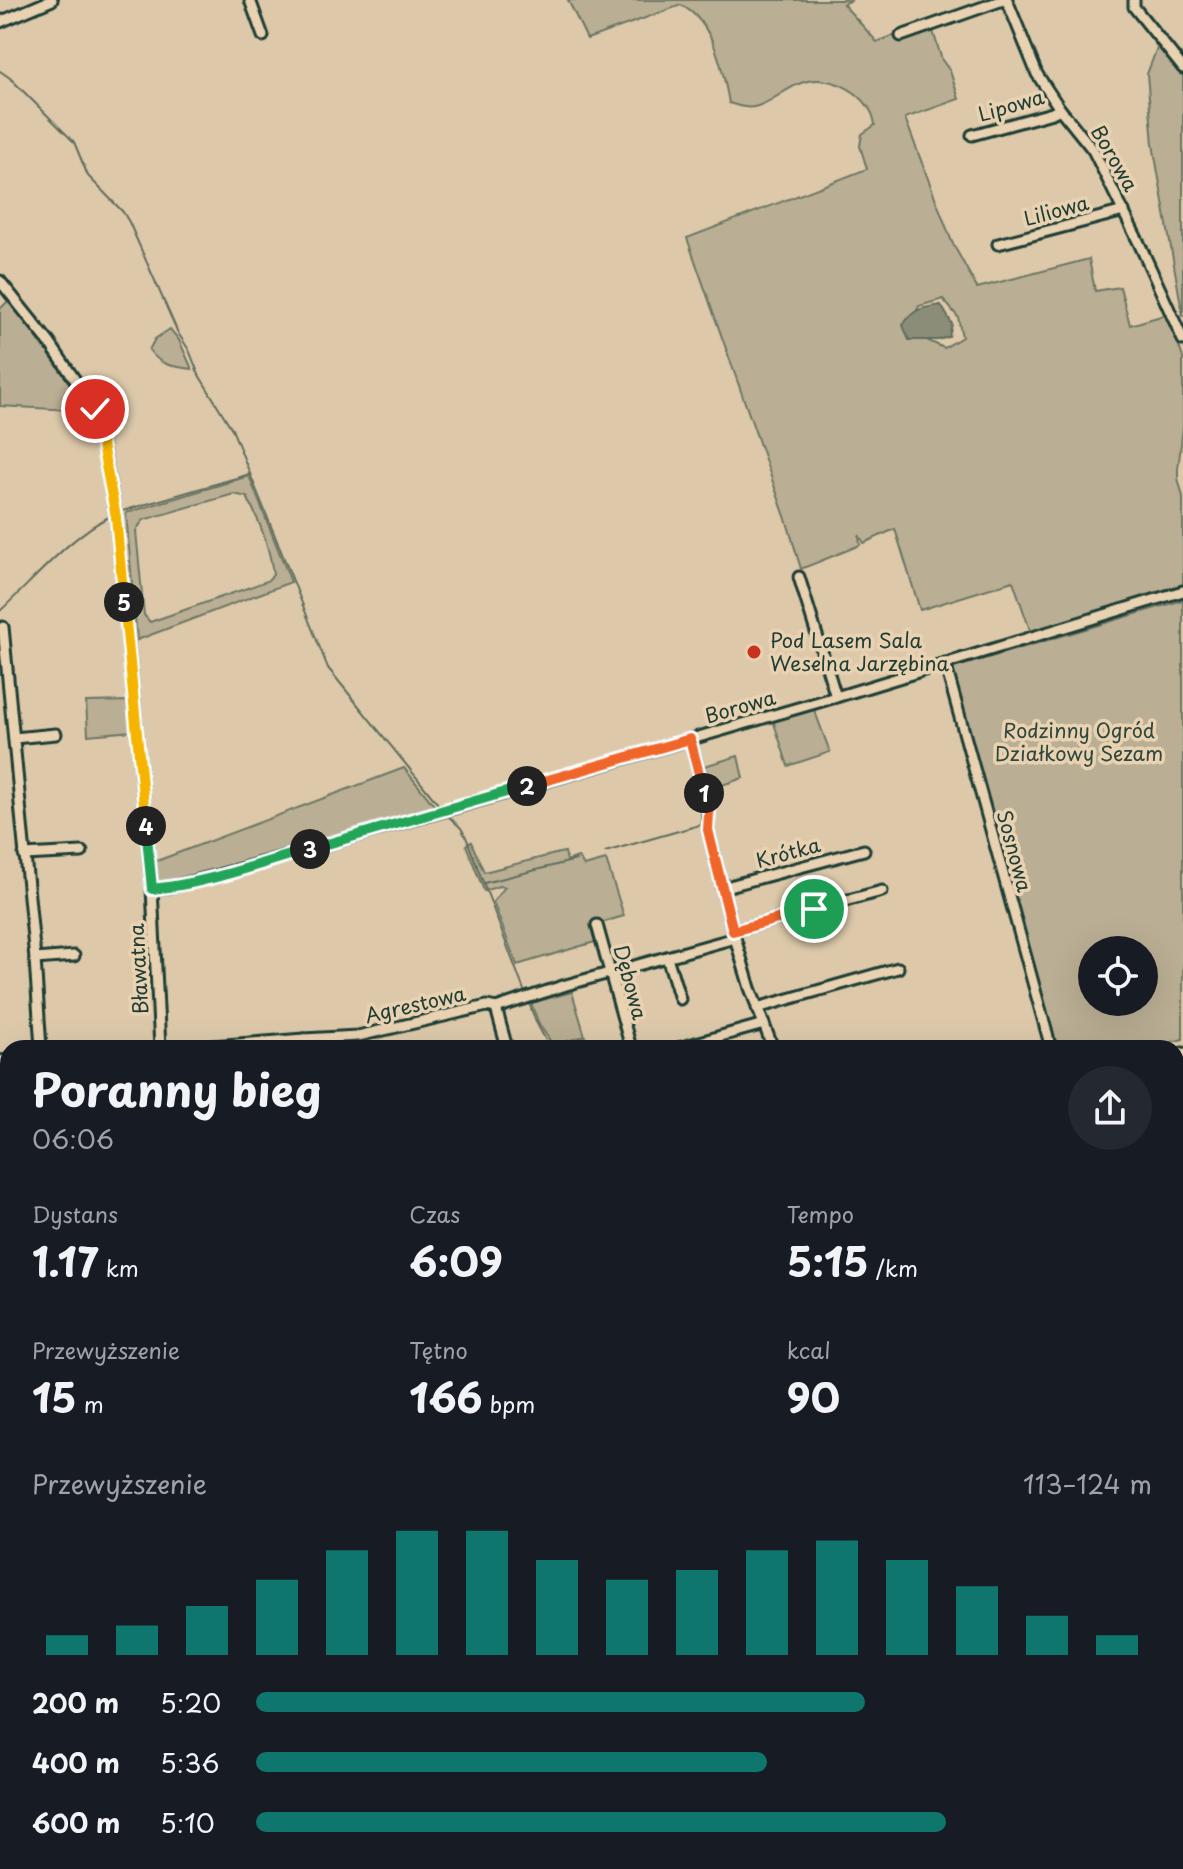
<!DOCTYPE html>
<html lang="pl">
<head>
<meta charset="utf-8">
<style>
  body { margin:0; font-family:"Playpen Sans",sans-serif; background:#242831; color:#f1f3f6; height:100vh; display:flex; flex-direction:column; font-size:30px; white-space:nowrap }
  * { box-sizing:border-box; margin:0 }
  p { font-size:26px; color:#9ea1a6 }
  .icon { flex:none; width:44px; height:44px; fill:none; stroke:currentColor; stroke-width:2; stroke-linecap:round; stroke-linejoin:round }
  .map { position:relative; flex:1; overflow:hidden }
  .side { position:absolute; left:0px; top:1040px; width:1184px; height:830px; display:flex; flex-direction:column; background:#171b24; border-radius:24px 24px 0 0; box-shadow:0 8px 32px #0002 }
  .side>* { flex:none }
  .fabs { position:absolute; left:1078px; top:936px; display:grid; gap:16px }
  .fabs a { display:grid; place-items:center; width:80px; height:80px; border-radius:50%; background:#171b24; box-shadow:0 8px 32px #0002; font-size:40px }
  .pin { position:absolute; display:grid; place-items:center; width:68px; height:68px; color:#fff; margin:-34px; border:4px solid #fff; border-radius:50%; box-shadow:0 2px 8px #0007 }
  .km { position:absolute; width:40px; height:40px; margin:-20px; border-radius:50%; background:#222; color:#fff; font-size:22px; line-height:40px; text-align:center }
  .round { display:grid; place-items:center; flex:none; width:84px; height:84px; border-radius:42px; background:#242831 }
  .summary { display:flex; align-items:center; justify-content:space-between; height:136px; padding:0 32px }
  h1 { font-size:44px; font-weight:700; line-height:60px }
  .figures { display:grid; grid-template-columns:repeat(3,1fr); gap:12px; height:136px; padding:8px 32px }
  .figures div { display:grid; align-content:center }
  .figures b { font-size:40px; font-weight:700 }
  .figures small { font-size:22px; font-weight:400 }
  .figures p { font-size:22px }
  .chart { height:224px; padding:16px 32px }
  .chart p { display:flex; justify-content:space-between }
  .chart svg { width:100%; height:144px; margin-top:8px; stroke:#0f766e; stroke-width:6 }
  ul { padding:0 32px; list-style:none; font-size:26px }
  li { display:grid; grid-template-columns:128px 96px 1fr; align-items:center; height:60px }
  li i { height:20px; border-radius:10px; background:#0f766e }
  .map>svg:first-child { display:block }
  .green { fill:#baaf94; stroke:#6c7664; stroke-width:2; fill-rule:evenodd }
  .water { fill:#8c8d78; stroke:#606d5d; stroke-width:2 }
  .lines { fill:none; stroke-linecap:round; stroke-linejoin:round }
  .stream { stroke:#606d5d; stroke-width:2 }
  .minor-casing { stroke:#1f3d34; stroke-width:15 }
  .tertiary-casing { stroke:#1f3d34; stroke-width:17 }
  .minor { stroke:#e9d2b2; stroke-width:9 }
  .tertiary { stroke:#e9d2b2; stroke-width:11 }
  .split-1-casing { stroke:#fff; stroke-width:16 }
  .split-2-casing { stroke:#fff; stroke-width:16 }
  .split-3-casing { stroke:#fff; stroke-width:16 }
  .split-4-casing { stroke:#fff; stroke-width:16 }
  .split-5-casing { stroke:#fff; stroke-width:16 }
  .split-6-casing { stroke:#fff; stroke-width:16 }
  .split-1 { stroke:#f0652b; stroke-width:10 }
  .split-2 { stroke:#f0652b; stroke-width:10 }
  .split-3 { stroke:#22a559; stroke-width:10 }
  .split-4 { stroke:#22a559; stroke-width:10 }
  .split-5 { stroke:#f5b400; stroke-width:10 }
  .split-6 { stroke:#f5b400; stroke-width:10 }
  .poi-dot { fill:#c8321e; stroke:#e9d2b2; stroke-width:3 }
  .labels { text-anchor:middle; dominant-baseline:central; stroke-width:7; stroke-linejoin:round; paint-order:stroke }
  .street-label { font-size:20px; fill:#1f3d34; stroke:#e9d2b2 }
  .poi-label { font-size:20px; fill:#1f3d34; stroke:#e9d2b2; text-anchor:start }
  .park-label { font-size:20px; fill:#2e483e; stroke:#e9d2b2 }
</style>
</head>
<body>
<div class="map">
<svg width="1183" height="1869" viewBox="0 0 1183 1869">
  <rect width="100%" height="100%" fill="#ddc9aa"/>
  <filter id="ink" filterUnits="userSpaceOnUse"><feTurbulence type="fractalNoise" baseFrequency=".0125" numOctaves="2"/><feDisplacementMap in="SourceGraphic" scale="16" xChannelSelector="R" yChannelSelector="G"/><feConvolveMatrix kernelMatrix="1 2 1 2 8 2 1 2 1" color-interpolation-filters="sRGB"/></filter>
  <g filter="url(#ink)">
    <g class="green">
      <path d="M568 0H852L843 4 877 42 933 20 932 28 942 60 950 71 959 99 905 118 952 242 977 288 1089 259 1095 291 1120 287 1130 325 1168 314 1183 358V427L1178 469V478L1183 497V587L1031 633 1013 581 920 610 895 529 864 543 859 535 860 545 801 569 787 522 687 238 867 169 860 146 862 134 875 125C872 95 831 73 804 82 786 87 771 104 754 107 745 109 737 105 729 103 723 70 714 22 681 5L587 39ZM943 299 958 317 962 337 944 348 907 331 919 306Z"/>
      <path d="M1159 43 1183 76V317L1153 144 1147 74Z"/>
      <path d="M9 300 90 410 89 411 0 406V309Z"/>
      <path d="M170 329 179 340 192 369C172 366 162 367 149 350L155 339Z"/>
      <path d="M249 476 291 582 137 640 126 513ZM234 494 247 497C260 522 270 547 273 575L267 581 150 622 144 615 136 531 143 520Z"/>
      <path d="M1183 600V1039L1151 1048H1057L950 669ZM1092 950H1144V1002H1092Z"/>
      <path d="M131 701 133 731 88 735 86 702Z"/>
      <path d="M814 709 830 752 788 766 773 720Z"/>
      <path d="M738 756 743 778 707 790 701 767Z"/>
      <path d="M404 768 438 810 176 883H156L154 862Z"/>
      <path d="M471 842 484 872 559 853 565 852 567 861 578 857 584 866 606 860 624 916 593 925 598 941 517 965 493 902 505 887 499 886 484 891 466 845Z"/>
      <path d="M572 992 585 1036 553 1045 539 1024 531 1003Z"/>
      <path d="M551 1862H709L711 1869H553Z"/>
    </g>
    <path class="water" d="M941 305 952 324 949 337 938 340H909L903 325C914 308 922 308 941 305Z"/>
    <g class="lines">
      <g class="stream">
        <path d="M0 71 10 78 74 142 88 176 123 212 129 222 178 333 189 350 199 375 232 429 328 668 442 809"/>
        <path d="M119 512 250 474"/>
        <path d="M0 611C32 582 73 533 111 516"/>
        <path d="M446 814 461 828 466 837 525 993"/>
        <path d="M605 852 703 824"/>
        <path d="M484 883 576 860"/>
        <path d="M529 1003 536 1022 550 1048"/>
      </g>
      <g class="minor-casing">
        <g id="minor">
          <path d="M250 0 263 36"/>
          <path d="M1007 0 1037 74 1060 109 1093 150 1139 243 1183 340"/>
          <path d="M1134 0V7L1183 68"/>
          <path d="M0 22 52 0"/>
          <path d="M901 36 1003 0"/>
          <path d="M972 135 1052 113 1060 109"/>
          <path d="M998 244 1124 211"/>
          <path d="M0 281 49 342 95 409 97 416 116 517 152 889 160 1048"/>
          <path d="M799 577 836 697"/>
          <path d="M3 627 35 959 41 1048"/>
          <path d="M945 663 1051 1048"/>
          <path d="M14 738 56 734"/>
          <path d="M690 739 708 807V830L733 931 750 988 773 1048"/>
          <path d="M24 855 82 852"/>
          <path d="M722 888 864 850"/>
          <path d="M152 889 170 887 218 875 444 811 836 697 1183 591"/>
          <path d="M597 925 631 1048"/>
          <path d="M733 931 882 891"/>
          <path d="M667 957 680 999"/>
          <path d="M35 959 74 956"/>
          <path d="M496 1008 507 1048"/>
          <path d="M757 1008 898 968"/>
          <path d="M304 1039 358 1036 487 1006 496 1008 566 985 735 938"/>
          <path d="M211 1046 304 1039 305 1048"/>
          <path d="M678 1048 764 1024"/>
          <path d="M0 1061 8 1060"/>
          <path d="M1176 1213 1183 1249"/>
          <path d="M1176 1397 1183 1395"/>
          <path d="M1 1498 8 1521"/>
          <path d="M1176 1617 1183 1643"/>
          <path d="M1176 1827 1183 1825"/>
          <path d="M115 1862 117 1869"/>
          <path d="M754 1862 756 1869"/>
          <path d="M837 1862 839 1869"/>
          <path d="M926 1862 928 1869"/>
          <path d="M961 1869 992 1862"/>
        </g>
      </g>
      <g class="tertiary-casing">
        <g id="tertiary">
          <path d="M1176 1056 1183 1054"/>
          <path d="M0 1320 8 1319"/>
        </g>
      </g>
      <use href="#minor" class="minor"/>
      <use href="#tertiary" class="tertiary"/>
    </g>
  </g>
  <g class="lines" filter="url(#ink)">
    <g class="split-1-casing">
      <path id="split-1" d="M704 793 709 813 708 830 733 931 814 909"/>
    </g>
    <g class="split-2-casing">
      <path id="split-2" d="M527 786 690 739 704 793"/>
    </g>
    <g class="split-3-casing">
      <path id="split-3" d="M310 849 527 786"/>
    </g>
    <g class="split-4-casing">
      <path id="split-4" d="M146 826 152 889C205 884 258 864 310 849"/>
    </g>
    <g class="split-5-casing">
      <path id="split-5" d="M124 602 146 826"/>
    </g>
    <g class="split-6-casing">
      <path id="split-6" d="M95 409 116 517 124 602"/>
    </g>
    <use href="#split-1" class="split-1"/>
    <use href="#split-2" class="split-2"/>
    <use href="#split-3" class="split-3"/>
    <use href="#split-4" class="split-4"/>
    <use href="#split-5" class="split-5"/>
    <use href="#split-6" class="split-6"/>
  </g>
  <circle class="poi-dot" cx="754" cy="652" r="8"/>
  <g class="labels">
    <g class="street-label">
      <text transform="translate(1011 105) rotate(-16)">Lipowa</text>
      <text transform="translate(1115 158) rotate(60)">Borowa</text>
      <text transform="translate(1056 210) rotate(-15)">Liliowa</text>
      <text transform="translate(740 706) rotate(-16)">Borowa</text>
      <text transform="translate(1015 851) rotate(75)">Sosnowa</text>
      <text transform="translate(788 852) rotate(-15)">Krótka</text>
      <text transform="translate(138 969) rotate(-93)">Bławatna</text>
      <text transform="translate(631 982) rotate(75)">Dębowa</text>
      <text transform="translate(415 1004) rotate(-13)">Agrestowa</text>
    </g>
    <g class="poi-label">
      <text x="770" y="640">Pod Lasem Sala<tspan x="770" dy="23">Weselna Jarzębina</tspan></text>
    </g>
    <g class="park-label">
      <text x="1079" y="730">Rodzinny Ogród<tspan x="1079" dy="23">Działkowy Sezam</tspan></text>
    </g>
  </g>
</svg>
<div class="fabs">
<a><svg class="icon" aria-label="locate" viewBox="0 0 24 24"><circle cx="12" cy="12" r="6"/><path d="M12 2v4M12 18v4M2 12h4M18 12h4"/></svg></a>
</div>
<div class="pin" style="left:814px;top:909px;background:#1e9e55"><svg class="icon" aria-label="arrive" viewBox="0 0 24 24"><path d="M6 21V4h12l-3 4 3 4H6"/></svg></div>
<div class="pin" style="left:95px;top:409px;background:#d93025"><svg class="icon" aria-label="check" viewBox="0 0 24 24"><path d="M5 12l5 5 9-10"/></svg></div>
<b class="km" style="left:704px;top:793px">1</b>
<b class="km" style="left:527px;top:786px">2</b>
<b class="km" style="left:310px;top:849px">3</b>
<b class="km" style="left:146px;top:826px">4</b>
<b class="km" style="left:124px;top:602px">5</b>
<section class="side">
<div class="summary"><div><h1>Poranny bieg</h1><p>06:06</p></div><a class="round"><svg class="icon" aria-label="share" viewBox="0 0 24 24"><path d="M12 15V3M7 8l5-5 5 5M5 13v7h14v-7"/></svg></a></div>
<div class="figures">
<div><p>Dystans</p><b>1.17<small> km</small></b></div>
<div><p>Czas</p><b>6:09</b></div>
<div><p>Tempo</p><b>5:15<small> /km</small></b></div>
</div>
<div class="figures">
<div><p>Przewyższenie</p><b>15<small> m</small></b></div>
<div><p>Tętno</p><b>166<small> bpm</small></b></div>
<div><p>kcal</p><b>90</b></div>
</div>
<div class="chart"><p><span>Przewyższenie</span>113–124 m</p>
<svg viewBox="0 0 160 44" preserveAspectRatio="none"><path d="M5 44V38M15 44V35M25 44V29M35 44V21M45 44V12M55 44V6M65 44V6M75 44V15M85 44V21M95 44V18M105 44V12M115 44V9M125 44V15M135 44V23M145 44V32M155 44V38"/></svg>
</div>
<ul>
<li><b>200 m</b>5:20<i style="width:68%"></i></li>
<li><b>400 m</b>5:36<i style="width:57%"></i></li>
<li><b>600 m</b>5:10<i style="width:77%"></i></li>
</ul>
</section>
</div>
</body>
</html>
